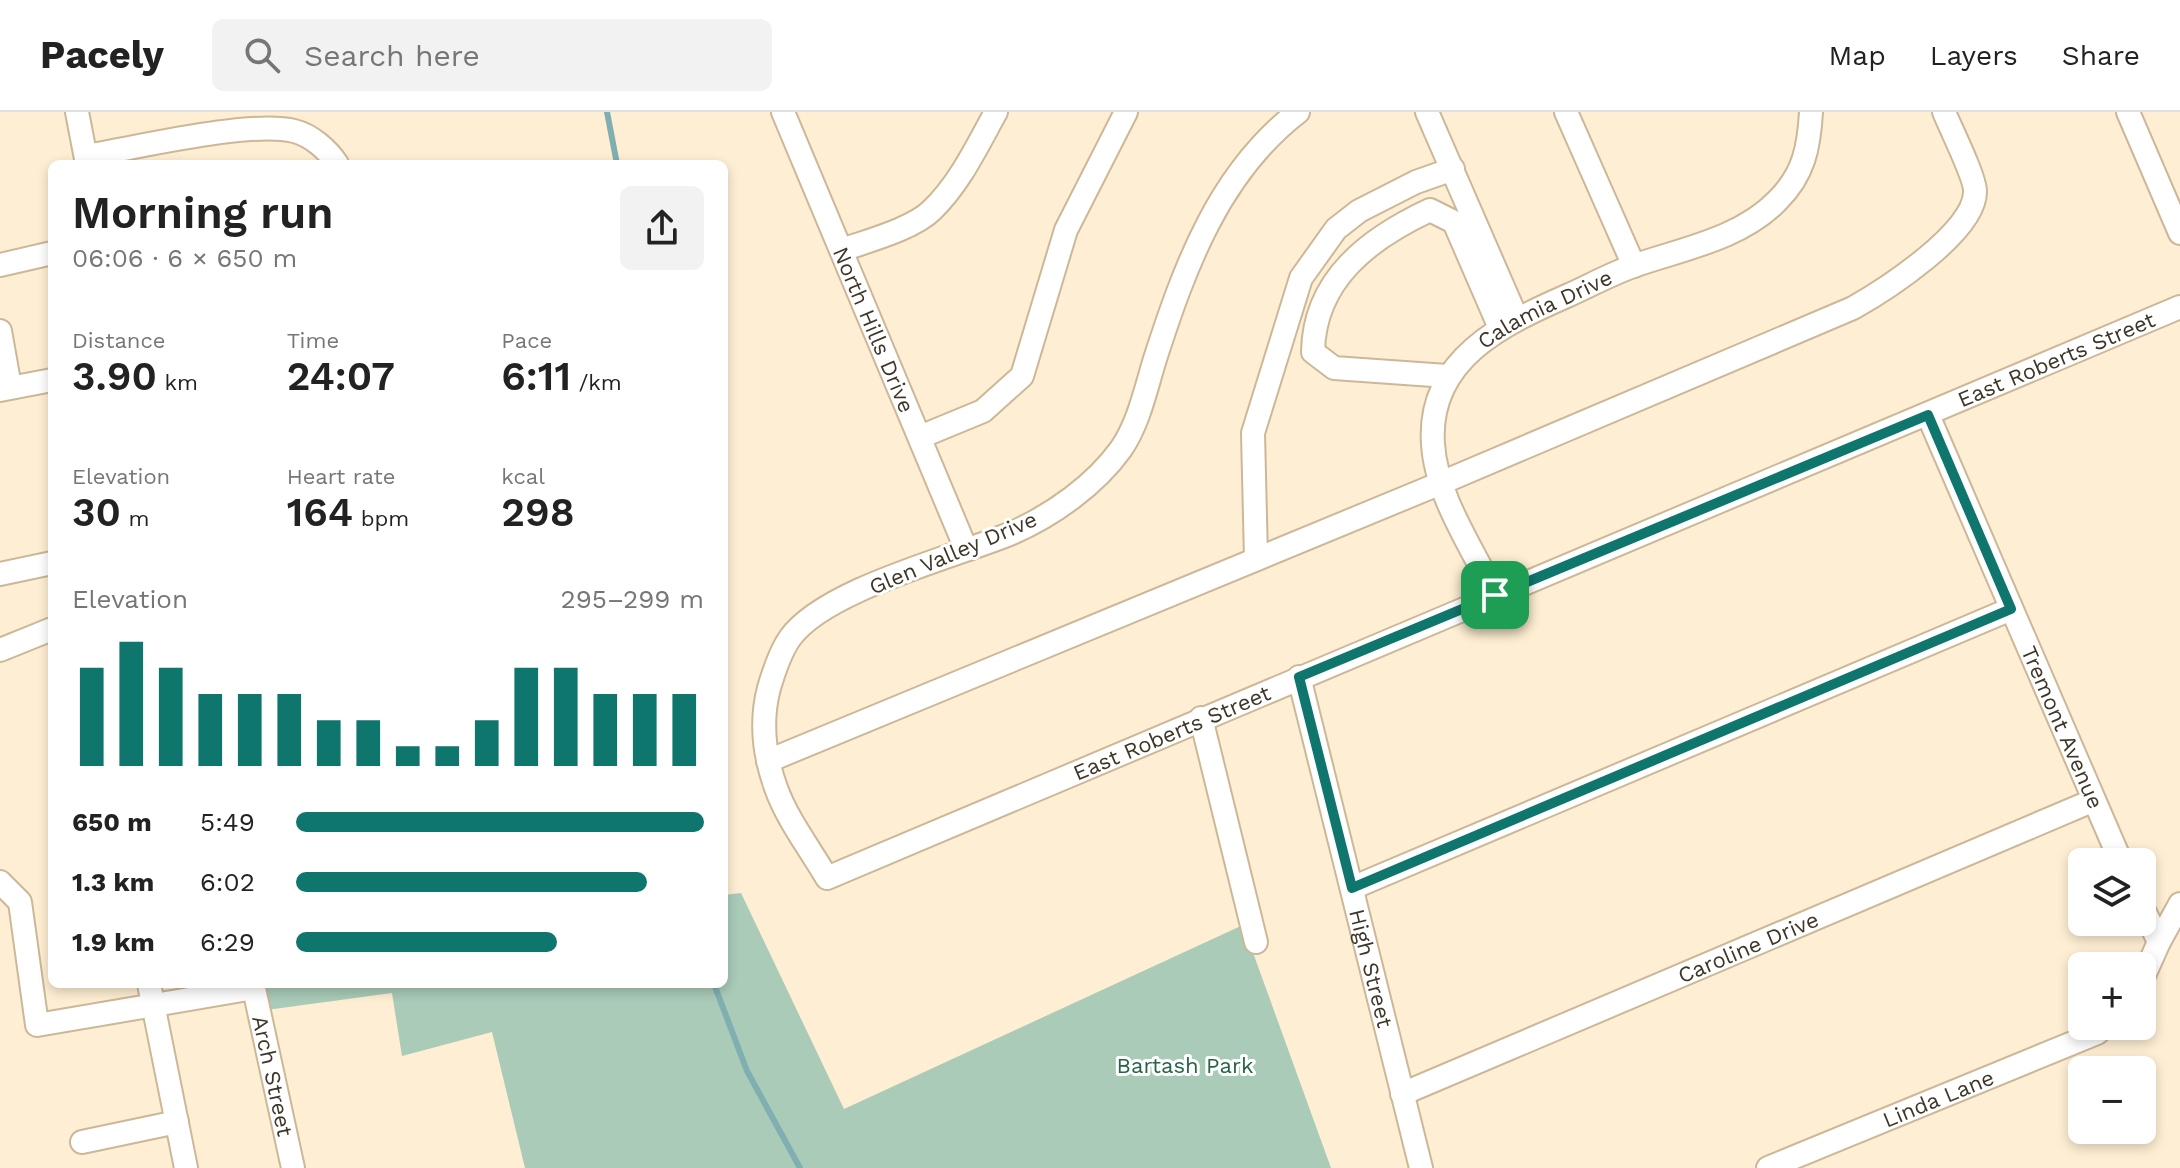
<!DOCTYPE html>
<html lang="en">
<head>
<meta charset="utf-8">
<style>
  body { margin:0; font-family:"Work Sans",sans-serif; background:#f2f2f2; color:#222; height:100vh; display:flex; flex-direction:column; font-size:30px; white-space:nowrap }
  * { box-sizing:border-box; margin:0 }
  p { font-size:26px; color:#767676 }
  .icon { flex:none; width:44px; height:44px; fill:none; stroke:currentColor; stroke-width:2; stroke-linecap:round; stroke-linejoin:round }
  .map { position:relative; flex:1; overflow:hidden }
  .panel { position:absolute; left:48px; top:48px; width:680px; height:828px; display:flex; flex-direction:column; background:#fff; border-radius:12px; box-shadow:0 4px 12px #0003 }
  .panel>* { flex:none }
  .tools { position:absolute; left:2068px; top:736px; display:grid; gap:16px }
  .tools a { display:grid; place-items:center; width:88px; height:88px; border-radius:12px; background:#fff; box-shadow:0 4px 12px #0003; font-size:40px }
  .pin { position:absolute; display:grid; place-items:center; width:68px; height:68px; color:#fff; margin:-34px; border-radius:16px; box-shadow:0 4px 12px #0006 }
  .round { display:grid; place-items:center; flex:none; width:84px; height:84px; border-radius:12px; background:#f2f2f2 }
  .head { display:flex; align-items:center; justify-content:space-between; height:136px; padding:0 24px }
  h1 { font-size:44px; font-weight:600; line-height:60px }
  .figures { display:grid; grid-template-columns:repeat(3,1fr); gap:12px; height:136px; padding:8px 24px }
  .figures div { display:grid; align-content:center }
  .figures b { font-size:40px; font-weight:600 }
  .figures small { font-size:22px; font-weight:400 }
  .figures p { font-size:22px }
  .chart { height:224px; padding:16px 24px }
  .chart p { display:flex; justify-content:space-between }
  .chart svg { width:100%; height:144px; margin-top:8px; stroke:#0f766e; stroke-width:6 }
  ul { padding:0 24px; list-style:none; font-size:26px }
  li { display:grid; grid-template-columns:128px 96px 1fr; align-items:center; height:60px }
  li i { height:20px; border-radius:10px; background:#0f766e }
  header { display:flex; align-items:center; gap:48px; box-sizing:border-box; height:112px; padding:0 40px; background:#fff; border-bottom:2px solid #e0e0e0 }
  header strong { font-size:38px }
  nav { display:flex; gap:44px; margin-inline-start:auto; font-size:28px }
  .search { width:560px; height:72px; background:#f2f2f2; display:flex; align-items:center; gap:20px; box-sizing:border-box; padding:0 28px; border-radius:12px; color:#767676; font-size:30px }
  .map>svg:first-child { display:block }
  .green { fill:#a9cbb8 }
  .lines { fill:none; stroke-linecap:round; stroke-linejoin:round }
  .stream { stroke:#80afb2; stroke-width:6 }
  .minor-casing { stroke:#ccb898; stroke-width:26 }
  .minor { stroke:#fff; stroke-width:22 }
  .route-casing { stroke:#fff; stroke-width:16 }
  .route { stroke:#0f766e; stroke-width:10 }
  .labels { text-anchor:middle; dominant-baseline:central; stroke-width:6; stroke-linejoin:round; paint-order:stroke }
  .street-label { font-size:22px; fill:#3e3629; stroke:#fff }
  .park-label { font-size:22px; fill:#266448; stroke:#fff }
</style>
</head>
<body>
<header>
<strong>Pacely</strong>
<div class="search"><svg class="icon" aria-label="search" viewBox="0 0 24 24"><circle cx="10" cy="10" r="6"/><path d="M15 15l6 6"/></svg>Search here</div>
<nav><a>Map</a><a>Layers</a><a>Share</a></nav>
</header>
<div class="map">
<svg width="2180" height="1056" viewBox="0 0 2180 1056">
  <rect width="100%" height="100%" fill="#feeed3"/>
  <path class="green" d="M741 781 844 997 1243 813 1331 1056H525L492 920 402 944 392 881 259 899 253 872H724V783Z"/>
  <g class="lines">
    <g class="stream">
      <path d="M607 0 617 52"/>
      <path d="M714 872 747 959 800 1056"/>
    </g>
    <g class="minor-casing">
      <g id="minor">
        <path d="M77 0 87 52"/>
        <path id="s1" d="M783 0 966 437"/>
        <path id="s2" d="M1298 0C1219 61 1185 154 1155 247 1146 276 1139 311 1121 337 1095 373 1053 403 1012 421 955 445 825 477 790 526 780 540 774 559 769 576 760 610 764 643 776 676 787 707 810 737 827 766L2180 195"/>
        <path d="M1427 0 1517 207"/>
        <path d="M1566 0 1634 154"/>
        <path d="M2128 0 2180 121"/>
        <path d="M86 44C135 36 251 8 294 19 311 23 328 38 337 52"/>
        <path d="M842 138C867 129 913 117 932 98 960 71 977 34 996 0"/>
        <path d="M0 153 52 141"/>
        <path d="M0 219 10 275"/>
        <path d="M1447 264 1334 256 1313 240C1314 167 1370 126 1430 98L1454 110 1500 216"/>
        <path d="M0 278 52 268"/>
        <path id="s3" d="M1928 303 2121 750"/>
        <path d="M920 325 983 299 1022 264 1066 118 1126 0"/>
        <path d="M1256 447 1253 321 1301 166 1336 117 1359 99 1416 70 1453 57"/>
        <path d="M0 462 52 451"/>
        <path id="s4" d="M1495 483C1473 437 1436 384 1433 332 1427 247 1503 212 1569 183 1591 173 1613 161 1636 153 1683 137 1742 126 1778 88 1804 62 1809 35 1811 0"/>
        <path d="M0 538 52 517"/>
        <path id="s5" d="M1299 565 1421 1056"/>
        <path d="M1201 606 1256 830"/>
        <path d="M768 649 1441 371 1853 196C1885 178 1975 120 1975 80 1976 67 1950 15 1944 0"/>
        <path d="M0 770 20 790 37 913 254 876"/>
        <path d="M1352 776 2011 497"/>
        <path d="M2142 794 2159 830 2142 868"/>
        <path d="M2159 830 2180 792"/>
        <path d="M149 872 186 1056"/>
        <path id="s6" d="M253 872 293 1056"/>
        <path id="s7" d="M1402 982 2092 689"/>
        <path d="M82 1030 177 1010"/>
        <path id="s8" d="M1768 1056 2097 921 2105 914"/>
      </g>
    </g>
    <use href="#minor" class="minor"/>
  </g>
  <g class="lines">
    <g class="route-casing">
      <path id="route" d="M1928 303 2011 497 1352 776 1299 565Z"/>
    </g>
    <use href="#route" class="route"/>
  </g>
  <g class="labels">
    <g class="street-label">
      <text stroke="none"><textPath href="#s4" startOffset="354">Calamia Drive</textPath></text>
      <text stroke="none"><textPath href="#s1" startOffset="236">North Hills Drive</textPath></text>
      <text stroke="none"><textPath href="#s2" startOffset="2368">East Roberts Street</textPath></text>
      <text transform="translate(953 441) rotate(-23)">Glen Valley Drive</text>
      <text stroke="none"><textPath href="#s3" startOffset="340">Tremont Avenue</textPath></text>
      <text stroke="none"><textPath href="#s2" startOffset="1408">East Roberts Street</textPath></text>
      <text stroke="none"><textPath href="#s7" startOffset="376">Caroline Drive</textPath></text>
      <text stroke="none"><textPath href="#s5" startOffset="300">High Street</textPath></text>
      <text stroke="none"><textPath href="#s6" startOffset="94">Arch Street</textPath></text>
      <text stroke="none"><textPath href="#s8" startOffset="184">Linda Lane</textPath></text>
    </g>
    <g class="park-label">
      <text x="1185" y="953">Bartash Park</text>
    </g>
  </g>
</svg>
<div class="tools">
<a><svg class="icon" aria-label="layers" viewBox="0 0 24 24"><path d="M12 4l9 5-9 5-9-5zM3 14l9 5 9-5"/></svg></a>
<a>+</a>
<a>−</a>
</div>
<div class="pin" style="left:1495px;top:483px;background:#1e9e55"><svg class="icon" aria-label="arrive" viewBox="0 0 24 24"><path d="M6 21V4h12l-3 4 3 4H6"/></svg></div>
<section class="panel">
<div class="head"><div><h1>Morning run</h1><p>06:06 · 6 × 650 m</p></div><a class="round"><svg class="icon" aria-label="share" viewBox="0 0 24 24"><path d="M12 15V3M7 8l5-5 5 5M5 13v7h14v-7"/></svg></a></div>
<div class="figures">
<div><p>Distance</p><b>3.90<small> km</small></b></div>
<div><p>Time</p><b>24:07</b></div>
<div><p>Pace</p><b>6:11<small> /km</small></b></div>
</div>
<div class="figures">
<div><p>Elevation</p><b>30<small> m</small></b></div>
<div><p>Heart rate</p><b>164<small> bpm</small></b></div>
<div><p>kcal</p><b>298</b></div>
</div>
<div class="chart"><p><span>Elevation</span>295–299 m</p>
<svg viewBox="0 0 160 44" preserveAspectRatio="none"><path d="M5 44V14M15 44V6M25 44V14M35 44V22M45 44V22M55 44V22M65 44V30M75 44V30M85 44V38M95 44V38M105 44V30M115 44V14M125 44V14M135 44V22M145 44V22M155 44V22"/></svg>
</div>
<ul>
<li><b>650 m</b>5:49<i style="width:100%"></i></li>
<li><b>1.3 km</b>6:02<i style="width:86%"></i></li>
<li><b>1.9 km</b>6:29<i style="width:64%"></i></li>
</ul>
</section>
</div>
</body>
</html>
